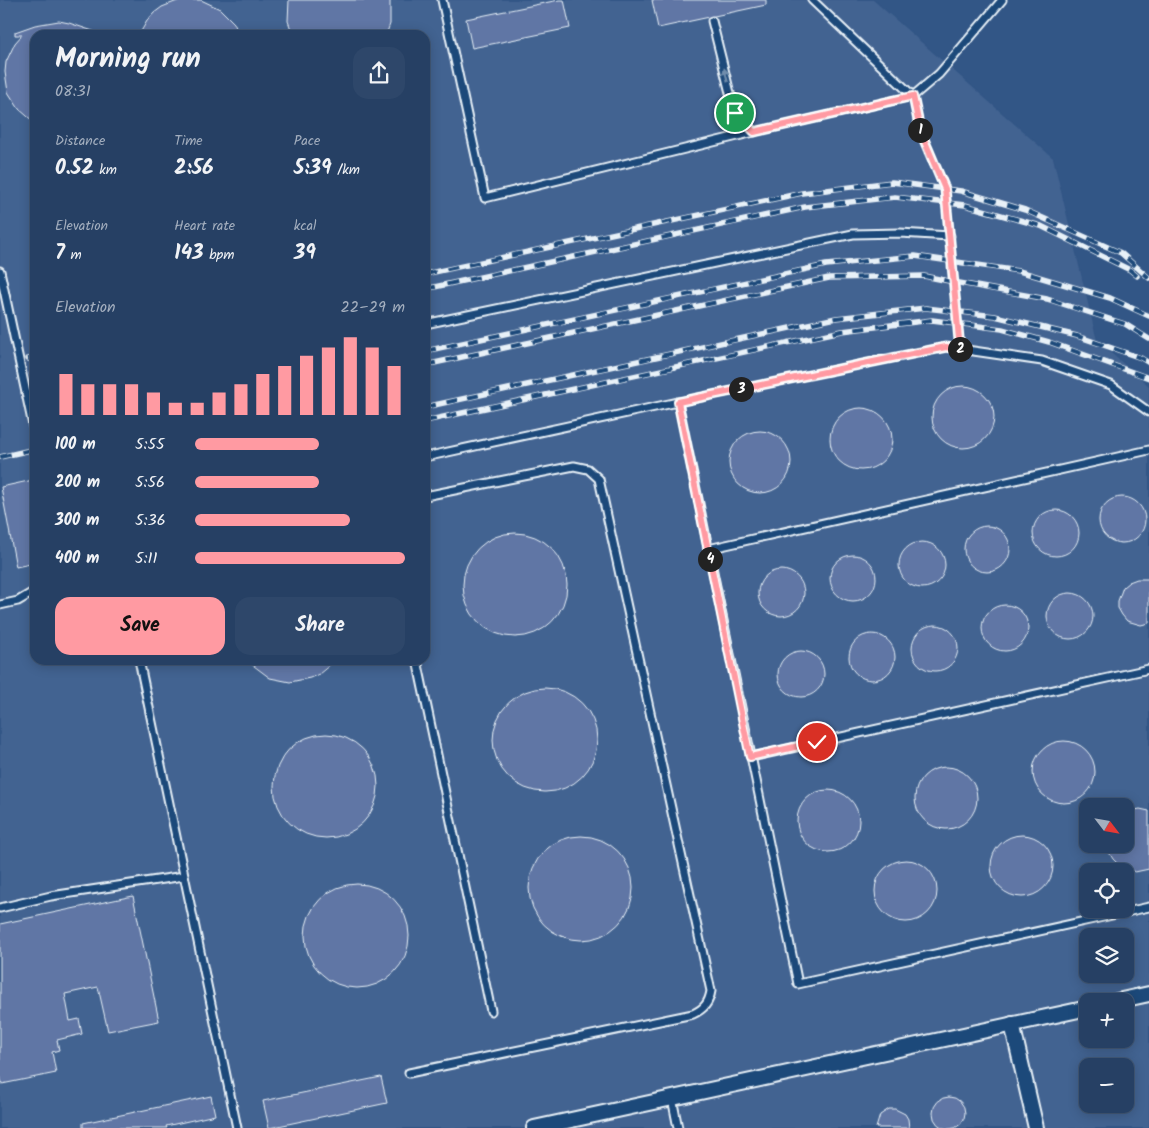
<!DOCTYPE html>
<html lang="en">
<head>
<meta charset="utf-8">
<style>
  body { margin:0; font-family:Kalam,sans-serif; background:#2e476a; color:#f1f3f6; height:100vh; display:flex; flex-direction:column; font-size:19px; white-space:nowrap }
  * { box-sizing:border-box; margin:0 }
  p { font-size:16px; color:#a4afbf }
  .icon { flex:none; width:28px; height:28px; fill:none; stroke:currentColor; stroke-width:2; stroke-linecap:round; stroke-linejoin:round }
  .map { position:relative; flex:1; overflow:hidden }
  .panel { position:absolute; left:30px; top:30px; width:400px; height:635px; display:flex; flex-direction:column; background:#264064; border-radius:15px; box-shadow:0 2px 12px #0003,0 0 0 1px #425978 }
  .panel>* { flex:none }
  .needle { width:32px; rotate:121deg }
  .fabs { position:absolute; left:1079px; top:798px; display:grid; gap:10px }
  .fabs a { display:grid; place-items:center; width:55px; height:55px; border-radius:10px; background:#264064; box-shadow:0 2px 12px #0003,0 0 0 1px #425978; font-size:25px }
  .pin { position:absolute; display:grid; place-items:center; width:42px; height:42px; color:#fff; margin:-21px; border:2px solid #fff; border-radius:50%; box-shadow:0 1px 5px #0007 }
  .km { position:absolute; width:25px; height:25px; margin:-12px; border-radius:50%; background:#222; color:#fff; font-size:14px; line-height:25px; text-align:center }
  .round { display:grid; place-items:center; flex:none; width:52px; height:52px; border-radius:15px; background:#2e476a }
  .head { display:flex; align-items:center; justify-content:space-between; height:85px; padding:0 25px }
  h1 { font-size:28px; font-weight:600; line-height:38px }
  .figures { display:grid; grid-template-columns:repeat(3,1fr); gap:8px; height:85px; padding:5px 25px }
  .figures div { display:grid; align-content:center }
  .figures b { font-size:21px; font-weight:600 }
  .figures small { font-size:14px; font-weight:400 }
  .figures p { font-size:14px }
  .chart { height:140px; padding:10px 25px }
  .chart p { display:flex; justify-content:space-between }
  .chart svg { width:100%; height:90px; margin-top:5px; stroke:#ff9aa2; stroke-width:6 }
  .button { display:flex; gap:10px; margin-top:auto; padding:10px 25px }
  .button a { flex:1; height:58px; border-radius:15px; background:#ff9aa2; color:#111; font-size:20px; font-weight:600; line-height:58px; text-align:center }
  .button a+a { background:#2e476a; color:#f1f3f6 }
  ul { padding:0 25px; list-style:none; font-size:16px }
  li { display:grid; grid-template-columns:80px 60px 1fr; align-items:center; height:38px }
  li i { height:12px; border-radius:6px; background:#ff9aa2 }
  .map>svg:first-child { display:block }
  .built { fill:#436391; fill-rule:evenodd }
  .building { fill:#6076a5; stroke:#e8f1f8 }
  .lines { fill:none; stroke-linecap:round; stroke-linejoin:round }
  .lane-casing { stroke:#e8f1f8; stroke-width:11 }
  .street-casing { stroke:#e8f1f8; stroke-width:18 }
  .lane { stroke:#1f4a7a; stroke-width:7 }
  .street { stroke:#1f4a7a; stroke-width:14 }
  .rail-casing { stroke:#e8f1f8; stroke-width:5.5 }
  .rail { stroke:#1f4a7a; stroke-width:4; stroke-dasharray:11; stroke-linecap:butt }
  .oneway { fill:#6f8dac }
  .route-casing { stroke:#fff; stroke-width:10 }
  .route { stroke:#ff9aa2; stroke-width:6 }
</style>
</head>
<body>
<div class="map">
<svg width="1149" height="1128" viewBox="0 0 1149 1128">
  <rect width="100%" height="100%" fill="#325686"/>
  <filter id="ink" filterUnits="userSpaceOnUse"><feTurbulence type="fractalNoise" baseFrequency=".02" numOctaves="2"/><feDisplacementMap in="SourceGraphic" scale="10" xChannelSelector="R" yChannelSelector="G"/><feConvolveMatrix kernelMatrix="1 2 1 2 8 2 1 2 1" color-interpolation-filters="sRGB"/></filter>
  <g filter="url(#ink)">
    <path class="built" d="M0 0H873L1053 158 1097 341 1149 386V1128H0ZM35 35H425V660H35ZM1088 806H1125V844H1088ZM1088 871H1125V909H1088ZM1088 936H1125V974H1088ZM1088 1001H1125V1039H1088ZM1088 1066H1125V1104H1088Z"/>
    <g class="building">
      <path d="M180 0H201L220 9 234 23 239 35H139L147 21 154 13 162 7Z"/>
      <path d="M289 0H390V24L386 35H293L288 21Z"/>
      <path d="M559 0H564L570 28 472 48 466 19Z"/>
      <path d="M652 0H766V5L658 28Z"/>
      <path d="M59 21 69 23 99 33V35H35V123L19 109 8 92 5 72 6 62 15 43 22 35H15V32L35 25Z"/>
      <circle cx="963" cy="417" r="31"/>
      <circle cx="861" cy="439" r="31"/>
      <circle cx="760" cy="462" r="31"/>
      <path d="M33 480 35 490V563L16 567 1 487Z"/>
      <circle cx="1122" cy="520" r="23"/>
      <circle cx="1056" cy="533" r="23"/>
      <circle cx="987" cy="549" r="23"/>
      <circle cx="515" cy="585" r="52"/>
      <circle cx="922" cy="565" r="23"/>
      <circle cx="853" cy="578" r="23"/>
      <circle cx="781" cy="593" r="23"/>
      <path d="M1137 579H1149V623L1141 625 1127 621 1122 615 1118 608V601L1123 587 1129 582Z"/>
      <circle cx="1070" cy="616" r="23"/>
      <circle cx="1005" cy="628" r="23"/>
      <circle cx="935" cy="648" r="23"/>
      <circle cx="872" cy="657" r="23"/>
      <circle cx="801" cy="674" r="23"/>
      <path d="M246 660H336L319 674 310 678 290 682 270 678Z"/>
      <circle cx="545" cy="740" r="52"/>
      <circle cx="326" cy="786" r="52"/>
      <circle cx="1064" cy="772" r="31"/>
      <circle cx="946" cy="798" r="31"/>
      <circle cx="828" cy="821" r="31"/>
      <path d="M1140 809 1149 811V869L1135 872 1119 865 1113 859 1104 844H1125V812Z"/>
      <circle cx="1022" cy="866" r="31"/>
      <circle cx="581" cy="888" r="52"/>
      <circle cx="906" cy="891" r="31"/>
      <circle cx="357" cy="936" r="52"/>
      <path d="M133 896 159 1021 108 1031 98 987 65 994 70 1021 79 1019 82 1034 57 1040 59 1050 52 1052 56 1073 2 1084 0 1074V924Z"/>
      <path d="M381 1077 387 1103 269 1128 263 1101Z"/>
      <path d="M211 1096 215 1115 166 1126 167 1128H83V1123Z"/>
      <circle cx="949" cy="1113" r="16"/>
      <path d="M889 1109H895L905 1114 908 1119 909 1128H876L880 1115Z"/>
    </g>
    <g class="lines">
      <g class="lane-casing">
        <g id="lane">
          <path d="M442 0 485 198 754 132 913 96 939 74 1002 0"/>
          <path d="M812 0 913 96 920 130 945 189 960 350"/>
          <path d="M712 21 735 113 754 132"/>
          <path d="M0 271 35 435"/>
          <path d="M425 324 853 234 900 233 950 236"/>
          <path d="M678 402 798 984 1149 907"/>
          <path d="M425 457 678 402 946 347 1042 361 1111 385 1149 412"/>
          <path d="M708 549 1149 450"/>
          <path d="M0 605 18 601 35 591"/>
          <path d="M139 660 237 1128"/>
          <path d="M417 660 491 1011"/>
          <path d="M751 757 1149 669"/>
          <path d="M0 908 51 896 184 876"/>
          <path d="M409 1073 693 1014C704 1009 709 1003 711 991L599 479 588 469 574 466 425 496"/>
          <path d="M672 1098 678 1128"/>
        </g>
      </g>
      <g class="street-casing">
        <g id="street">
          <path d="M1117 1001 1149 994"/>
          <path d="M1012 1024 1036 1128"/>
          <path d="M534 1128 1088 1008"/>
        </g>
      </g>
      <use href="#lane" class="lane"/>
      <use href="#street" class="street"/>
      <g class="rail-casing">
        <g id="rail">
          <path d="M425 274 802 193 892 182 961 191 1025 210 1121 253 1149 278"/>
          <path d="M425 289 805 207 895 197 965 205 1041 226 1130 270 1137 276"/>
          <path d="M425 351 826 265 915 256 1019 271 1110 298 1149 316"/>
          <path d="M28 359 35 358"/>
          <path d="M425 365 829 278 924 276 954 282 1047 299 1125 324 1149 339"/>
          <path d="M32 374 35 373"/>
          <path d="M425 407 836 318 926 308 995 316 1077 336 1141 358 1149 363"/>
          <path d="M425 421 842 331 932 320 1002 329 1049 342 1149 378"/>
          <path d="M0 457 35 449"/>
        </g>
      </g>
      <use href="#rail" class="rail"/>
    </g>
    <defs><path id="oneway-solid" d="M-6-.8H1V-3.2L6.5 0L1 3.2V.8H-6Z" transform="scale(1.25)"/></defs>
    <use class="oneway" href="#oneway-solid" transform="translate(726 75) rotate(-105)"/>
  </g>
  <g class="lines" filter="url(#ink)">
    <g class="route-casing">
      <path id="route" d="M735 113 754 132 913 96 920 130 945 189 960 350 946 347 678 402 750 757 817 742"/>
    </g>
    <use href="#route" class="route"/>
  </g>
</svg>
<div class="fabs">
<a><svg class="needle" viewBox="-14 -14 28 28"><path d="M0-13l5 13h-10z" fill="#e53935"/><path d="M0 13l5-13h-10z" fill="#a4afbf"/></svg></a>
<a><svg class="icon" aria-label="locate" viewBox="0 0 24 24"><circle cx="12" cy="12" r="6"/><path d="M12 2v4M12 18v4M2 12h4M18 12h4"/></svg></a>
<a><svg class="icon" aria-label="layers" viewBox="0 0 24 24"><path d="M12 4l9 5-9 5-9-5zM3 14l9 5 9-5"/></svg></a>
<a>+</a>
<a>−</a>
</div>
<div class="pin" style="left:735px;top:113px;background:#1e9e55"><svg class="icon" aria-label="arrive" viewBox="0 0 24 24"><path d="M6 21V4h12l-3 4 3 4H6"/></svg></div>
<div class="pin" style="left:817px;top:742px;background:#d93025"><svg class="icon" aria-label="check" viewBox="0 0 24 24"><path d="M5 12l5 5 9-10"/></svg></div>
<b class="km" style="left:920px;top:130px">1</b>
<b class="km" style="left:960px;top:349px">2</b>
<b class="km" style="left:741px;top:389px">3</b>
<b class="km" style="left:710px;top:559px">4</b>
<section class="panel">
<div class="head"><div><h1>Morning run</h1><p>08:31</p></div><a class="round"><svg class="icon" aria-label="share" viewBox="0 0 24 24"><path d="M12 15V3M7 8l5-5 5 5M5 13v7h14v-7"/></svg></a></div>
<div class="figures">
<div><p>Distance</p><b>0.52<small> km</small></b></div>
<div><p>Time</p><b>2:56</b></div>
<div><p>Pace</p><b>5:39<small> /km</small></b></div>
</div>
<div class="figures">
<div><p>Elevation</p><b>7<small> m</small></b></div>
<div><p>Heart rate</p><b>143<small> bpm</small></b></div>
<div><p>kcal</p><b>39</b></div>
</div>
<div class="chart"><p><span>Elevation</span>22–29 m</p>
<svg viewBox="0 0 160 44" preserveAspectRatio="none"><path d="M5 44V24M15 44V29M25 44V29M35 44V29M45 44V33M55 44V38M65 44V38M75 44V33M85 44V29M95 44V24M105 44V20M115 44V15M125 44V11M135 44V6M145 44V11M155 44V20"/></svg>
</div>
<ul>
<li><b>100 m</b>5:55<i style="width:59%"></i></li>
<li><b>200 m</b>5:56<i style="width:59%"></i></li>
<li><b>300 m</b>5:36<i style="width:74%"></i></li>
<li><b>400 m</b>5:11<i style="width:100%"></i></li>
</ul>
<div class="button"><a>Save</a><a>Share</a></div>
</section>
</div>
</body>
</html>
